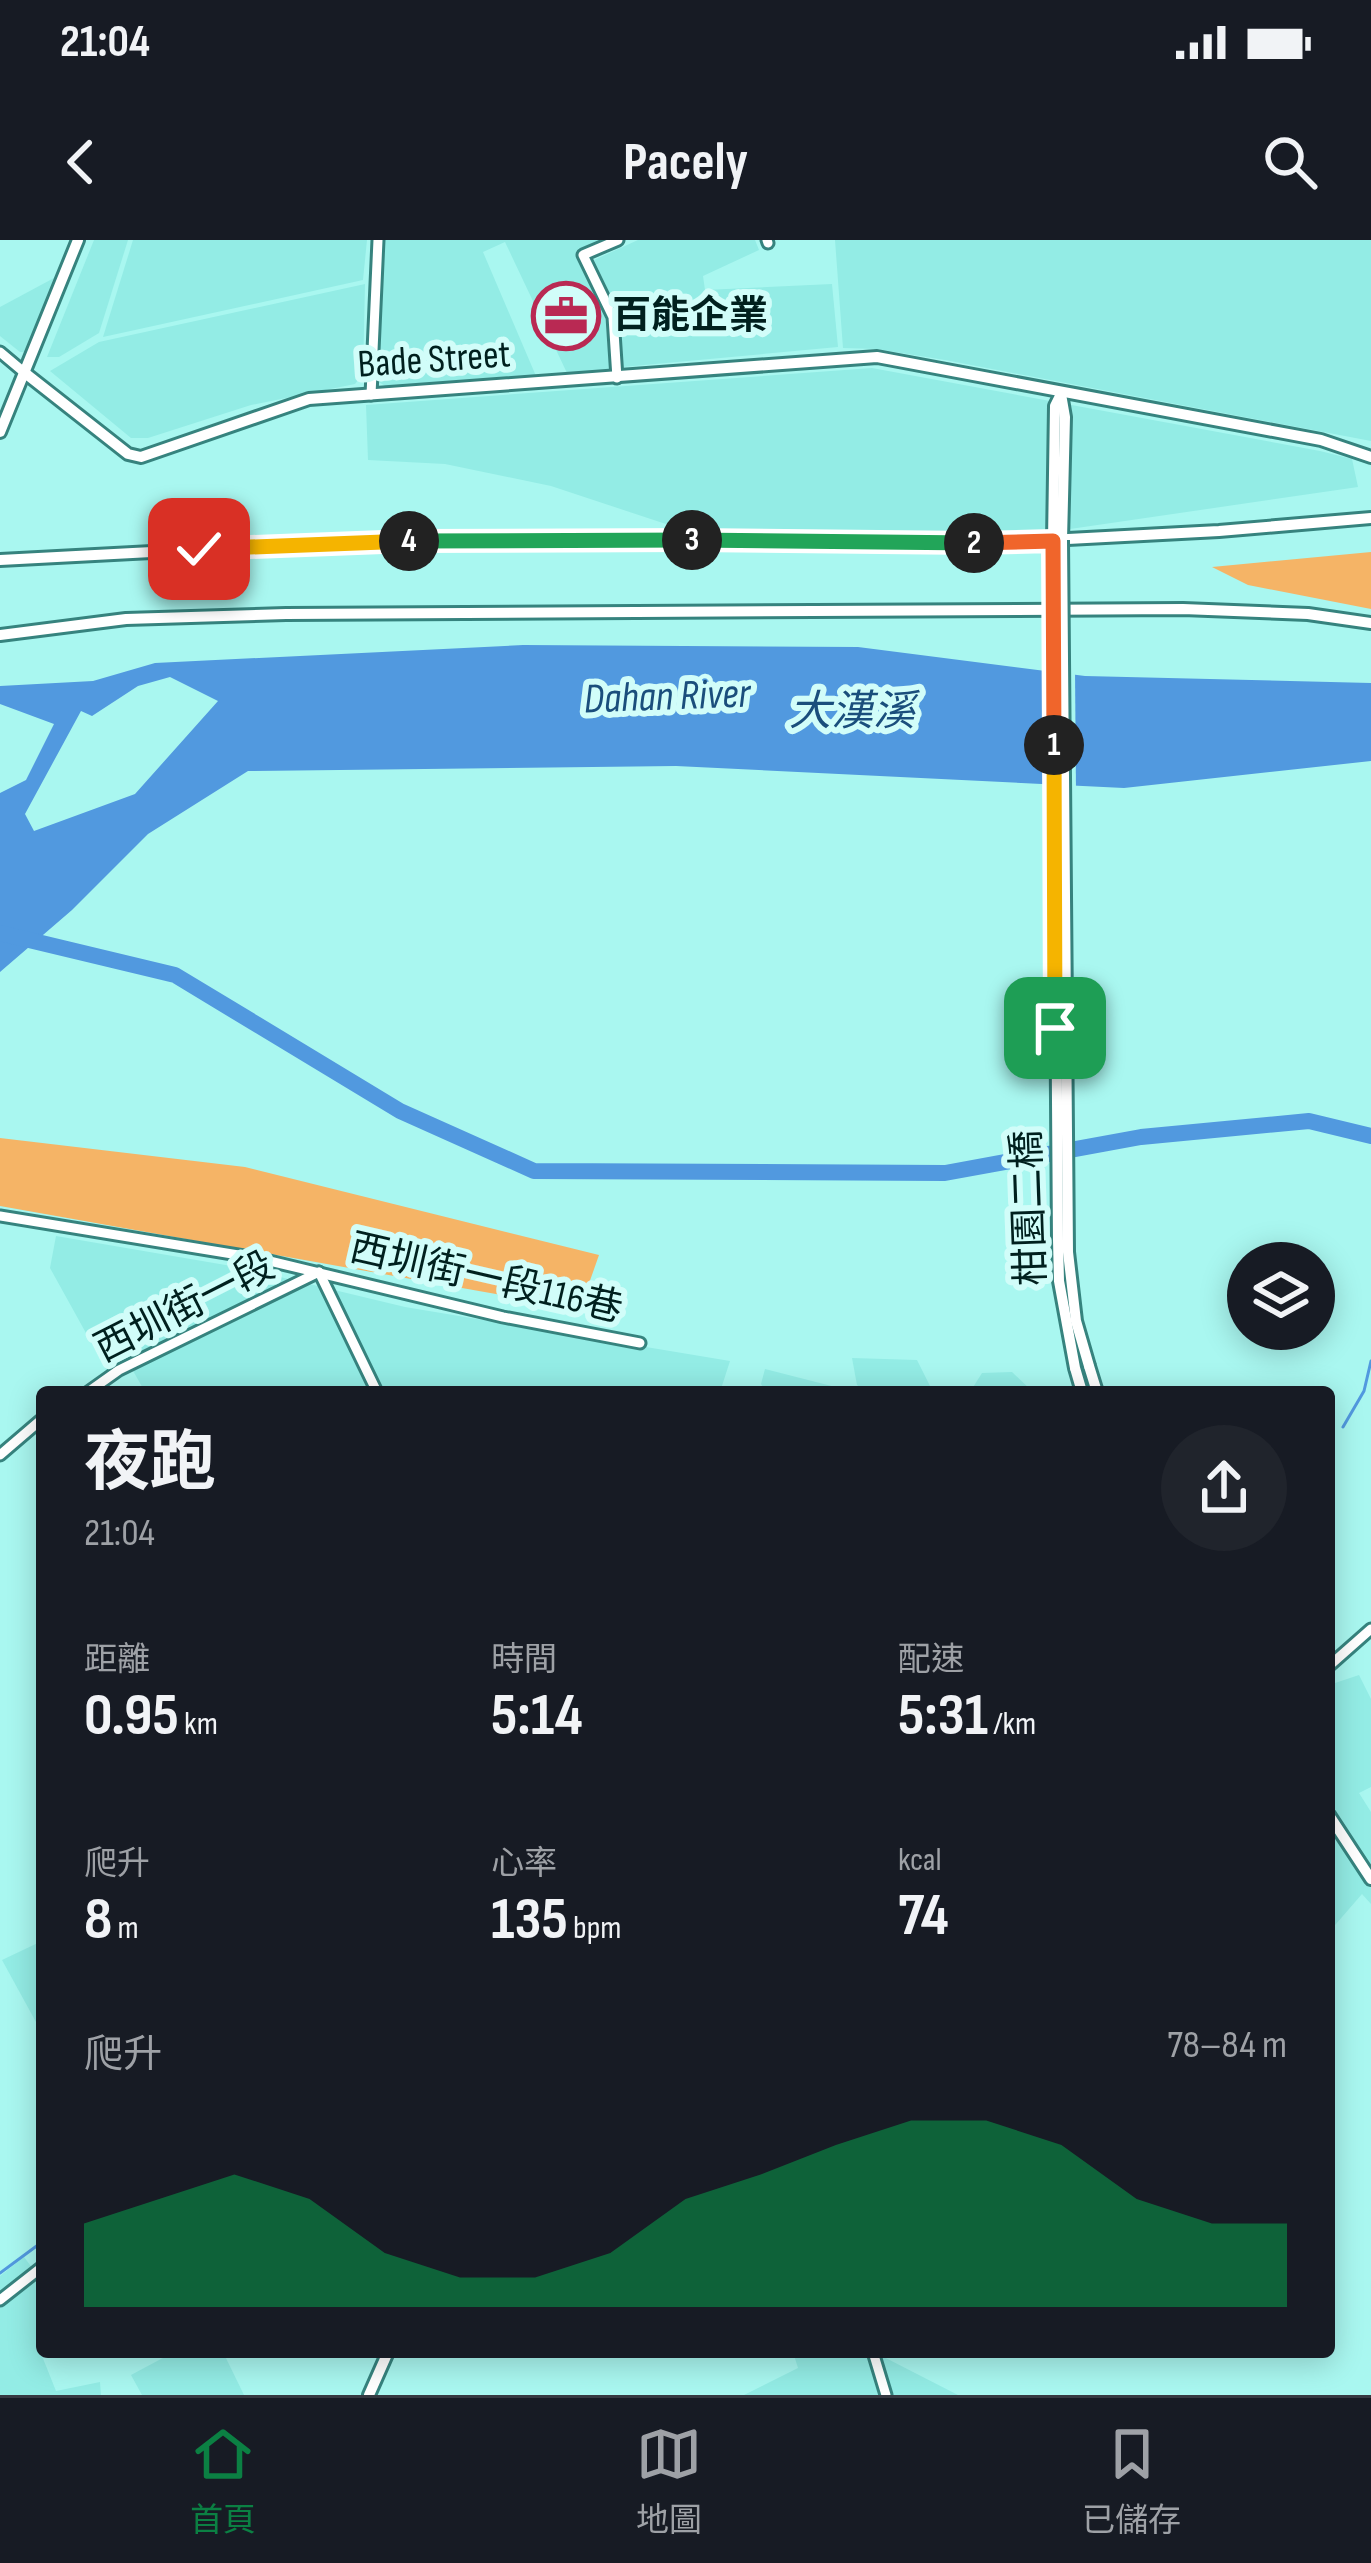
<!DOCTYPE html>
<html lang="zh-TW">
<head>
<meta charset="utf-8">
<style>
  body { margin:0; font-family:"Sofia Sans Condensed","Noto Sans TC",sans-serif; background:#20242c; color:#f1f3f6; height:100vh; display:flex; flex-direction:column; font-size:45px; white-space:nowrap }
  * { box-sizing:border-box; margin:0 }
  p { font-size:39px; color:#9ea1a6 }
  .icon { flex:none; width:66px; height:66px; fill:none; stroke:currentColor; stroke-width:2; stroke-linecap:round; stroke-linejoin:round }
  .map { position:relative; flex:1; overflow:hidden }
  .sheet { position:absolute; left:36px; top:1146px; width:1299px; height:972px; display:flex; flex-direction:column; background:#171b24; border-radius:12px; box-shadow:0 6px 30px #0003 }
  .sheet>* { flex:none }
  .tools { position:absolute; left:1227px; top:1002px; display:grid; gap:24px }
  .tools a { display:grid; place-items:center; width:108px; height:108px; border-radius:50%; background:#171b24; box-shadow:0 6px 30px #0003; font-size:60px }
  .pin { position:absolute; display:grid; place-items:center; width:102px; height:102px; color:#fff; margin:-51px; border-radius:24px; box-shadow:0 6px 18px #0006 }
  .km { position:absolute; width:60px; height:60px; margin:-30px; border-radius:50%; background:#222; color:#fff; font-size:33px; line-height:60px; text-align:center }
  .round { display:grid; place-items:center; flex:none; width:126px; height:126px; border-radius:63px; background:#20242c }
  .head { display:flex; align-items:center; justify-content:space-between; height:204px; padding:0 48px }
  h1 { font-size:66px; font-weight:700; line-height:90px }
  .metrics { display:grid; grid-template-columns:repeat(3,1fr); gap:18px; height:204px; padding:12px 48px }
  .metrics div { display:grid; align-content:center }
  .metrics b { font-size:60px; font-weight:700 }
  .metrics small { font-size:33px; font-weight:400 }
  .metrics p { font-size:33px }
  .chart { height:336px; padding:24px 48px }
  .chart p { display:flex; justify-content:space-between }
  .chart svg { width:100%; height:216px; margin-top:12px; fill:#0b8043; opacity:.7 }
  .status { display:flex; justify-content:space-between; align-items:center; height:84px; padding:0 60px; background:#171b24; direction:ltr }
  .status svg { height:33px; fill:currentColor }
  header { display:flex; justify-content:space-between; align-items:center; height:156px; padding:0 48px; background:#171b24; font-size:54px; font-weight:700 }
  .tab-bar { display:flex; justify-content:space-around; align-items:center; height:168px; border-top:3px solid #363941; background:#171b24; font-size:33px; color:#9ea1a6 }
  .tab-bar a { display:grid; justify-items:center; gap:6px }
  .tab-bar .active { color:#0b8043 }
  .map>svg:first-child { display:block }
  .built { fill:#93ece5 }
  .green { fill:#f5b466 }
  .water { fill:#5199df; fill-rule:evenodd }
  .pier { fill:#a9f7f0 }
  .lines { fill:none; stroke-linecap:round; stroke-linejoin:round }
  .stream { stroke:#5199df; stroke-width:3 }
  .river { stroke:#5199df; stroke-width:16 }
  .minor-casing { stroke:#36837e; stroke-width:15 }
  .tertiary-casing { stroke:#36837e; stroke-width:16 }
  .minor { stroke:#fff; stroke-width:9 }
  .tertiary { stroke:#fff; stroke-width:10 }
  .tertiary-bridge-casing { stroke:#36837e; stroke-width:16; stroke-linecap:butt }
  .tertiary-bridge { stroke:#fff; stroke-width:10 }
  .split-1-casing { stroke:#fff; stroke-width:24 }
  .split-2-casing { stroke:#fff; stroke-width:24 }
  .split-3-casing { stroke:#fff; stroke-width:24 }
  .split-4-casing { stroke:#fff; stroke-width:24 }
  .split-5-casing { stroke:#fff; stroke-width:24 }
  .split-1 { stroke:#f5b400; stroke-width:15 }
  .split-2 { stroke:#f0652b; stroke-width:15 }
  .split-3 { stroke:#22a559; stroke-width:15 }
  .split-4 { stroke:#22a559; stroke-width:15 }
  .split-5 { stroke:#f5b400; stroke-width:15 }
  .labels { text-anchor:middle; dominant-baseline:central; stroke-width:12; stroke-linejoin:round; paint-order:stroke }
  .poi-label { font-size:39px; font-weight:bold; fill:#00201e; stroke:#d1fdf9; text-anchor:start }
  .street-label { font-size:39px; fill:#00201e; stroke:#d1fdf9 }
  .water-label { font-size:42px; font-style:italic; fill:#1a4e7c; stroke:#d1fdf9 }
</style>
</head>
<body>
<div class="status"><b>21:04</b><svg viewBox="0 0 49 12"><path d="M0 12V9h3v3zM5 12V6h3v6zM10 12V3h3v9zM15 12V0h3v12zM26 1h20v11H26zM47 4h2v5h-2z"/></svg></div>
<header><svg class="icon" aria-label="back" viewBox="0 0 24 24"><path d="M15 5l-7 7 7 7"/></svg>Pacely<svg class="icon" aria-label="search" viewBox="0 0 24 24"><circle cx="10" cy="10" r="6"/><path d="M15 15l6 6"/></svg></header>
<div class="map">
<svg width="1371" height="2155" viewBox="0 0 1371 2155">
  <rect width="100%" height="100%" fill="#a9f7f0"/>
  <g class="built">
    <path d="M94 0H128L99 93 59 117H47Z"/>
    <path d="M133 0H367L363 40 103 97Z"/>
    <path d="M385 0H601L577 13 605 73 610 130 567 133 505 2 483 12 536 136 387 147 377 141Z"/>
    <path d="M638 0H755L759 10 703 36 705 50 832 44 838 107 623 127 618 71 594 20Z"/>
    <path d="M835 0H1371V201L945 120 876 109 843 108Z"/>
    <path d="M54 38 29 112H20L0 96V67Z"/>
    <path d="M365 44 363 134 355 144 251 165 148 198H131L50 131 99 102Z"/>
    <path d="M872 128 1320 211 1352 219 1358 247 1022 296 690 292 551 246 445 224 368 220 366 165Z"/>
    <path d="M56 996 243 1028 405 1067 730 1121 720 1152H145L127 1120 107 1131 50 1028Z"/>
    <path d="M852 1118 917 1120 933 1152H867L857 1145Z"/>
    <path d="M765 1129 855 1152H766L761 1144Z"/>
    <path d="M1012 1132 1033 1152H970L982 1133Z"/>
    <path d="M1359 1435 1371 1459V1547L1359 1553 1371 1572V1664L1362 1654 1329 1692V1445Z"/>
    <path d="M42 1701V1793L2 1720Z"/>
    <path d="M24 2017 42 2041V2097L36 2101 56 2151 100 2142 101 2155H0V2036Z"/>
    <path d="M174 2112H223L244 2155H142L131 2135Z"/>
    <path d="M793 2112H874L958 2155H744L798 2128Z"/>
  </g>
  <g class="green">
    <path d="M1371 312V369L1248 345 1212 327Z"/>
    <path d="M0 898 245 927 599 1015 580 1069 0 966Z"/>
  </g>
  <path class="water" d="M523 405 858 407 1085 436 1371 443V521L1124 548 676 526 248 531 148 594 72 670 0 732V553L26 540 54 484 0 464V446L93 441 155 423ZM170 437 218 461 135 554 34 591 25 574 81 471 92 476 138 446Z"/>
  <path class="pier" d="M1043 424 1075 429 1076 552 1043 550Z"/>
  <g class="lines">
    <g class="stream">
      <path d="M1343 1187 1364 1151 1371 1121"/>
      <path d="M0 2033 42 2002"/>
    </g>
    <path class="river" d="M0 693 175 735 400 871 534 931 945 933 1141 897 1309 881 1371 896"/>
    <g class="minor-casing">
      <g id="minor">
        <path d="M767 0 768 3"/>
        <path d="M0 112 25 133"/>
        <path d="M617 138 613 77 583 15 618 0"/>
        <path d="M371 155 378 0"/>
        <path d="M0 976 257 1018 503 1077 640 1103"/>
        <path d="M319 1032 377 1152"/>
        <path d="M88 1152 119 1130 319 1032"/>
        <path d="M0 1215 42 1179"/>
        <path d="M1329 1426 1371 1389"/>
        <path d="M0 2060 42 2027"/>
        <path d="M873 2112 886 2155"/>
      </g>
    </g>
    <g class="tertiary-casing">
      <g id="tertiary">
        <path d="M25 133 128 214 141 217 309 159 877 117 1321 200 1371 217"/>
        <path d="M1061 154 1065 177 1062 300"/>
        <path d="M0 192 78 0"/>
        <path d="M1053 301 1055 166 1061 154"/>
        <path d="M0 320 301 304 512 298 993 303 1219 291 1371 278"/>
        <path d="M0 395 126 379 286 374 1183 369 1308 374 1371 383"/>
        <path d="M1089 1126 1097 1152"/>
        <path d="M1075 1128 1082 1152"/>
        <path d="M1329 1575 1371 1639"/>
        <path d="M369 2155 388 2112"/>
      </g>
    </g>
    <use href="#minor" class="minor"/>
    <use href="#tertiary" class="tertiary"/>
    <g class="tertiary-bridge-casing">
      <g id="tertiary-bridge">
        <path d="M1062 300 1068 1012 1076 1081 1089 1126"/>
        <path d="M1053 301 1058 1000 1059 1041 1075 1128"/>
      </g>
    </g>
    <use href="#tertiary-bridge" class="tertiary-bridge"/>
  </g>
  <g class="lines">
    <g class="split-1-casing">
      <path id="split-1" d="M1054 505 1055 788"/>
    </g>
    <g class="split-2-casing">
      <path id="split-2" d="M974 303 1053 301 1054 505"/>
    </g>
    <g class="split-3-casing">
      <path id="split-3" d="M692 300 974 303"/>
    </g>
    <g class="split-4-casing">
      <path id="split-4" d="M409 301 692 300"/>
    </g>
    <g class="split-5-casing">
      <path id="split-5" d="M199 309 409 301"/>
    </g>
    <use href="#split-1" class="split-1"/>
    <use href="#split-2" class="split-2"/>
    <use href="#split-3" class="split-3"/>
    <use href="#split-4" class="split-4"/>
    <use href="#split-5" class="split-5"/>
  </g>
  <defs>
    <g id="office-ring" transform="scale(3.45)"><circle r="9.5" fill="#d1fdf9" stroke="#b92953" stroke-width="1.5"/><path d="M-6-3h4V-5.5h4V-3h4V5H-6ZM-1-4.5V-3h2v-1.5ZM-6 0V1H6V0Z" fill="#b92953"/></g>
  </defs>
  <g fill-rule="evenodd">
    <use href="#office-ring" x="566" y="76"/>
  </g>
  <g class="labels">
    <g class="poi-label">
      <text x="612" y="76">百能企業</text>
    </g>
    <g class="street-label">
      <text transform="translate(434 120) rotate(-4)">Bade Street</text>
      <text transform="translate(1030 968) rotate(-92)">柑園二橋</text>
      <text transform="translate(486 1039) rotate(13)">西圳街一段116巷</text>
      <text transform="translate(185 1068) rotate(-27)">西圳街一段</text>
    </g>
    <g class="water-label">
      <text transform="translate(667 457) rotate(-2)">Dahan River</text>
      <text x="852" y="472">大漢溪</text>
    </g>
  </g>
</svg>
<div class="tools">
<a><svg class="icon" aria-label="layers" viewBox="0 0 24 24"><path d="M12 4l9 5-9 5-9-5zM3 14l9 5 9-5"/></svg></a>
</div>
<div class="pin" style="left:1055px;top:788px;background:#1e9e55"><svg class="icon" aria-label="arrive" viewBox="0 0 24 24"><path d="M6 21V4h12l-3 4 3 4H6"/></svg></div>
<div class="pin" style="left:199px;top:309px;background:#d93025"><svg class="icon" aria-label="check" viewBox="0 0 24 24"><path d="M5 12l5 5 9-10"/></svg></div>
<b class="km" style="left:1054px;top:505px">1</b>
<b class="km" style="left:974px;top:303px">2</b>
<b class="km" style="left:692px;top:300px">3</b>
<b class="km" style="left:409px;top:301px">4</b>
<section class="sheet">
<div class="head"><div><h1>夜跑</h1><p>21:04</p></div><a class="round"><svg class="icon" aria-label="share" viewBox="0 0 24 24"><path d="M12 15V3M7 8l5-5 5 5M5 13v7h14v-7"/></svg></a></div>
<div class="metrics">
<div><p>距離</p><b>0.95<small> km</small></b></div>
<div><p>時間</p><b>5:14</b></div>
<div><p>配速</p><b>5:31<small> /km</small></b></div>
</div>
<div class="metrics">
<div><p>爬升</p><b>8<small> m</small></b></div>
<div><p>心率</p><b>135<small> bpm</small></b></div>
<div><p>kcal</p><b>74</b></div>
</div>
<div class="chart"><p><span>爬升</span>78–84 m</p>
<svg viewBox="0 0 160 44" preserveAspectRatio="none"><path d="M0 44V27L10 22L20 17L30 22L40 33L50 38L60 38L70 33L80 22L90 17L100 11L110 6L120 6L130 11L140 22L150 27L160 27V44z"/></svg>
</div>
</section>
</div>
<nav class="tab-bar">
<a class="active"><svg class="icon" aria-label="home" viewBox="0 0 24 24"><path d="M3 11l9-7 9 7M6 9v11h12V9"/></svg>首頁</a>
<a><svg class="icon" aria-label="map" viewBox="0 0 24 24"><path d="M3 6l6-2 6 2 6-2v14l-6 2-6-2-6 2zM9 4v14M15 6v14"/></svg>地圖</a>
<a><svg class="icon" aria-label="saved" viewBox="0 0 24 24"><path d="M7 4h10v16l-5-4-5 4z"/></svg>已儲存</a>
</nav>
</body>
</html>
